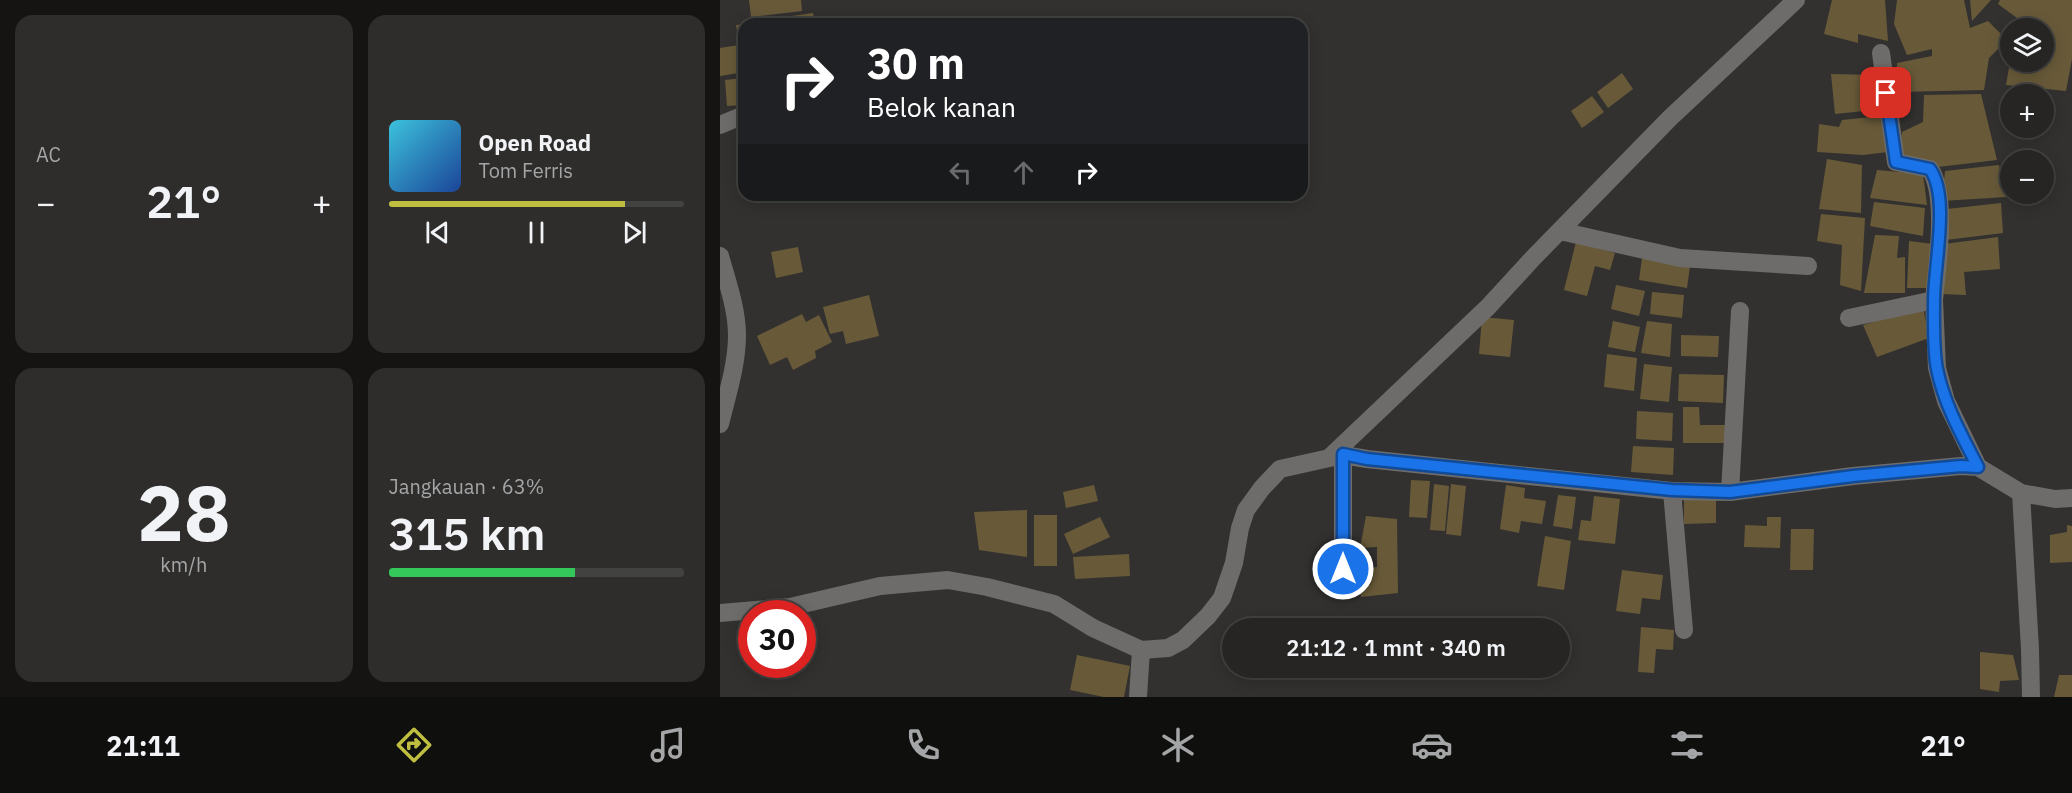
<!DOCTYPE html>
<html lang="id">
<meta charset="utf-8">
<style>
body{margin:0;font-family:"IBM Plex Sans",sans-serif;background:#2e2d2b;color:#f1f3f6;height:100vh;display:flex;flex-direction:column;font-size:22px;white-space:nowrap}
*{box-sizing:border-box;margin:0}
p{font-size:20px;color:#a4a5a6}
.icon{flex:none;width:33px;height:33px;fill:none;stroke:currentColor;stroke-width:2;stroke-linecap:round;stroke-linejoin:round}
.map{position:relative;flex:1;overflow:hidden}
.details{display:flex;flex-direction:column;gap:15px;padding:15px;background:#151413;width:720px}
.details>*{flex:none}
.banner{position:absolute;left:18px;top:18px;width:570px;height:183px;border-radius:18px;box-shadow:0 3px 15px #0003,0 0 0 2px #424241;background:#202124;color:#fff;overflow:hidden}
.tools{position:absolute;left:1280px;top:18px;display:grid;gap:12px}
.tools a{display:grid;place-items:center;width:54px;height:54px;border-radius:50%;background:#262523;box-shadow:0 3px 15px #0003,0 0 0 2px #424241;font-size:30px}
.speed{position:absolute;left:18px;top:600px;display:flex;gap:12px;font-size:30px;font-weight:700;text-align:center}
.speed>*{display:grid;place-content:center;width:78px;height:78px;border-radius:50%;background:#262523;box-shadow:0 3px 15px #0003,0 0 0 2px #424241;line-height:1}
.speed .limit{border:9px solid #d22;background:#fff;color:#111}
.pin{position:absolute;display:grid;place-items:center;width:51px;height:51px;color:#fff;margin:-26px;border-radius:12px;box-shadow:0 3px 9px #0006}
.me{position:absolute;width:66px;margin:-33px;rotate:0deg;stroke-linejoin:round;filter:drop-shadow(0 0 4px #0008)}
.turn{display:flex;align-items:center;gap:21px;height:126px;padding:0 30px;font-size:27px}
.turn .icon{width:78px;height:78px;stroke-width:2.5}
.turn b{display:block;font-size:42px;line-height:51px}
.lanes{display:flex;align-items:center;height:57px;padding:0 30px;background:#0003;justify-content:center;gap:30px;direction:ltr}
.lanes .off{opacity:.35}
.big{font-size:45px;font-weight:600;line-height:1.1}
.details .widget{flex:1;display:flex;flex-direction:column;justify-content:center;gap:9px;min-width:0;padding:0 21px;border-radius:18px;background:#2e2d2b}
.details .dial{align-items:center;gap:0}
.dial b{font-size:78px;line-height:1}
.song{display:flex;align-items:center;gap:18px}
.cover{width:72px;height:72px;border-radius:9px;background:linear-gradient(135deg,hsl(190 70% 55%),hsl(220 70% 35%))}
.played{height:6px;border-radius:3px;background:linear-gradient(90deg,#bfbe41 80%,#424241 80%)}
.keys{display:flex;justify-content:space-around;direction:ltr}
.heat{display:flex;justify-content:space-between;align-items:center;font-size:33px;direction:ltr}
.charge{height:9px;border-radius:4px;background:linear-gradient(90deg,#34c759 63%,#424241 0)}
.details .tiles{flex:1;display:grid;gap:15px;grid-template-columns:repeat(2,1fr)}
.trip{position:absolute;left:502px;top:618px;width:348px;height:60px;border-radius:30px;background:#262523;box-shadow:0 3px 15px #0003,0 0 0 2px #424241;font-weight:600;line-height:60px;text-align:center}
.menu{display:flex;height:96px;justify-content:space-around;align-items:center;background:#0f0f0e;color:#a4a5a6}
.menu .icon{width:42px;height:42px}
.menu .current{color:#bfbe41}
.menu b{font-size:27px;color:#f1f3f6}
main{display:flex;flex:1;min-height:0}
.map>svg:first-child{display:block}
</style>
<main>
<section class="details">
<div class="tiles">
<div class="widget"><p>AC</p>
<div class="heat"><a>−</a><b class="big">21°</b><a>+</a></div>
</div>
<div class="widget">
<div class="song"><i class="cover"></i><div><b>Open Road</b><p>Tom Ferris</p></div></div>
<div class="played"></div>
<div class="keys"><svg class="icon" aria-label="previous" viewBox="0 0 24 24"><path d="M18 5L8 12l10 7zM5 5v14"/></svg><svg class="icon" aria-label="pause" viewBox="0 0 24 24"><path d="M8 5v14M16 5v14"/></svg><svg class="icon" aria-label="next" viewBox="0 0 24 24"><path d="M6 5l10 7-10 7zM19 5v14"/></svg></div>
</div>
<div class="widget dial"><b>28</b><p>km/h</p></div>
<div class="widget"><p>Jangkauan · 63%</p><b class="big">315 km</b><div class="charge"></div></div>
</div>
</section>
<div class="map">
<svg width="1352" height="697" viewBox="0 0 1352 697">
<rect width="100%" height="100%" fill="#32312f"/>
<!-- building -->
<path fill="#685a39" d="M29,0H81L82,11L31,17Z
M1112,0H1165L1168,41L1138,34V43L1104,34Z
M1177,0H1244L1250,28L1268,21L1287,40L1269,58L1264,90L1178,92L1177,63L1212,56V49L1187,55L1174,24Z
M1250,0H1271L1252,21Z
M1280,0H1352V59L1346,91L1286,85L1290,62H1323V28H1298L1301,21L1278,4Z
M93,13L95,24H51V19Z
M24,24V72L0,76V48L19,45L16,25Z
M902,73L913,89L888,108L877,92Z
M1111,74L1156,75L1163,109L1115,114Z
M24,78V105L7,106L5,80Z
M1261,94L1277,160L1218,167L1179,159L1182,132L1203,122L1204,95Z
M872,96L884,112L862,128L851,111Z
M1161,116L1168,152L1143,155L1097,152L1099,124L1119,127L1122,120Z
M1107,159L1142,165L1141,213L1099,209Z
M1290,164V194H1323L1324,198L1289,196L1283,165Z
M1279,165L1286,197L1222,201L1225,171Z
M1157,170L1203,174L1207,205L1150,198Z
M1154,202L1205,208L1203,236L1150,226Z
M1281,203L1283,233L1226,240L1227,209Z
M1101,214L1145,218L1141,291L1120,285L1122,245L1097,241Z
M1155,235L1179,236L1177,258L1185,257V293H1144Z
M1278,237L1280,269L1244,272L1246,295L1219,294L1224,244Z
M1189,241L1213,244L1210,288H1187Z
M856,242L895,253L890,270L875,266L867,296L844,290Z
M78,247L83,272L56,278L51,252Z
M922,258L970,266L967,288L919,280Z
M896,285L925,291L919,316L891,309Z
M932,292L964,295L962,318L930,314Z
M149,295L159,336L126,344L123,331L110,334L103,307Z
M1203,307L1209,338L1157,357L1143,325Z
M82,314L86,322L99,315L112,342L95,351L96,358L73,370L67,357L50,365L37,336Z
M762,317L794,320L790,357L759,354Z
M893,321L920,327L915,352L888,347Z
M927,321L952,324L950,357L921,353Z
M961,335L999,336L998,357L961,356Z
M887,354L917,358L914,391L884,387Z
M924,364L952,367L949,402L920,399Z
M959,374L1004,375L1003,403L958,401Z
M963,407H979L980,425H1005V443H963Z
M917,411L953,413L952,441L916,439Z
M913,446L954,448L953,475L911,472Z
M691,480L710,481L707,518L689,517Z
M714,484L729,486L725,531L710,530Z
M731,484L746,486L741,536L726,534Z
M374,485L378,501L346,508L343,492Z
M786,485L805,488L804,498L826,501L822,524L801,521L799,533L780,529Z
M838,495L856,497L852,529L833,526Z
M874,496L900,499L895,544L858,540L861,520L871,521Z
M964,500H996V523L964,524Z
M307,510V557L259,550L254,512Z
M314,515H337V566H314Z
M646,516L677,519L678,593L641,597L637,570L657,567V547L640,548Z
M380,517L390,537L353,554L344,534Z
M1047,517H1061L1060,548L1024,547L1025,525L1047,526Z
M1347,525L1352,526V562L1330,563V535L1347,532Z
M1071,529H1094L1093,570H1070Z
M825,536L851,541L844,590L817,586Z
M409,554L410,576L355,579L353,557Z
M902,570L943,575L940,600L922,598L920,614L896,611Z
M921,627L954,630L953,650L936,649L934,673L918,672Z
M1260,652L1293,655L1299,680L1280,681L1279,692L1260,689Z
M357,655L410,666L404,697H384L350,690Z
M1339,675H1352V697H1334Z"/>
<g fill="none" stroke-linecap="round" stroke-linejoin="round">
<!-- minor -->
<path stroke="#6e6c6a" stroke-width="18" d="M1161,53L1176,162L1210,169C1228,196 1217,267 1214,300
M0,125L24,115
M840,231L960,258L1088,266
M0,256C7,281 17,309 17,335C17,365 7,395 0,424
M1129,318L1214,300L1217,368L1226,401L1258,467
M623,455V569
M609,458L768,307L814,257L950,118L1076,0
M952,491L964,630
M1010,492L1020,311
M1301,493L1310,649L1311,697
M0,613L70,607L160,586L228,580L267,587L334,604L373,628L421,650L448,648L463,640L488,616L502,598L514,563L520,528L526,510L542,488L560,469L623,455L647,459L952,491L1010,492L1133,476L1241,466L1258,467L1301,493L1335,499L1352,498
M418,697L421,650"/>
</g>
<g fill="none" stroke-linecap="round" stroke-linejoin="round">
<!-- route casing -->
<g stroke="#114b97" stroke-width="15">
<path id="route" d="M623,569V454L647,459L952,490L1010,492L1133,476L1241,466L1258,467C1242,436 1224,404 1217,369C1213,349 1214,321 1214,300C1214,266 1230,197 1210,169L1176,162L1166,93"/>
</g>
<!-- route -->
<use href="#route" stroke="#1a73e8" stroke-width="10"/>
</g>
</svg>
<div class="tools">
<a><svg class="icon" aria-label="layers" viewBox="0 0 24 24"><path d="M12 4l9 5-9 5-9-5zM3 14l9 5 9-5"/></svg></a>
<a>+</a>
<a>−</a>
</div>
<div class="speed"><div class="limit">30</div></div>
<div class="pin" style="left:1166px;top:93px;background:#d93025"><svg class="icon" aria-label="arrive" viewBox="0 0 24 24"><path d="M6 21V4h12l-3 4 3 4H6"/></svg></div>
<svg class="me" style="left:623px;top:569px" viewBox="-20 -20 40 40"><circle r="17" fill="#1a73e8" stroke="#fff" stroke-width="3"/><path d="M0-11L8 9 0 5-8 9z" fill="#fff"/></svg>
<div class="trip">21:12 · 1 mnt · 340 m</div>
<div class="banner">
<div class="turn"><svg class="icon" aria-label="right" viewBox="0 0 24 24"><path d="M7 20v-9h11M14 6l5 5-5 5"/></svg><div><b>30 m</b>Belok kanan</div></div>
<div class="lanes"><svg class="icon off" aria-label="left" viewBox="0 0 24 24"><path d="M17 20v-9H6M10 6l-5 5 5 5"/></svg><svg class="icon off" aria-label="ahead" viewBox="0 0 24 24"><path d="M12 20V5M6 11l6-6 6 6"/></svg><svg class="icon" aria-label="right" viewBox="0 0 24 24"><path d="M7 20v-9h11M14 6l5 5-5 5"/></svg></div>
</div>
</div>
</main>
<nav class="menu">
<b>21:11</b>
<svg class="icon current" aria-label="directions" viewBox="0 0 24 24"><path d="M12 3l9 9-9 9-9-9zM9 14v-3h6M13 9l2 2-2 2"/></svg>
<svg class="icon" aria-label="music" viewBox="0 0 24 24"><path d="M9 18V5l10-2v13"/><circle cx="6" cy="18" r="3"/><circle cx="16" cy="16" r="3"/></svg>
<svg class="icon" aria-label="phone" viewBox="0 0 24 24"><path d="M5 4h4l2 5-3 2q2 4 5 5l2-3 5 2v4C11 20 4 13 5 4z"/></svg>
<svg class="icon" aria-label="climate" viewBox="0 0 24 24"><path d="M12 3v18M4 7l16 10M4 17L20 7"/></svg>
<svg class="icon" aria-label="car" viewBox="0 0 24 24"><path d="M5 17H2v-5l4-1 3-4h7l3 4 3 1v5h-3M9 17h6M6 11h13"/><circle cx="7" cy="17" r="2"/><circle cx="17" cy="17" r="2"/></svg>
<svg class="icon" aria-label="filters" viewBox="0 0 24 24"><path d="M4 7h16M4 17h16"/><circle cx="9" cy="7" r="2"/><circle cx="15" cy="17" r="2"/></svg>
<b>21°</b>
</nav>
